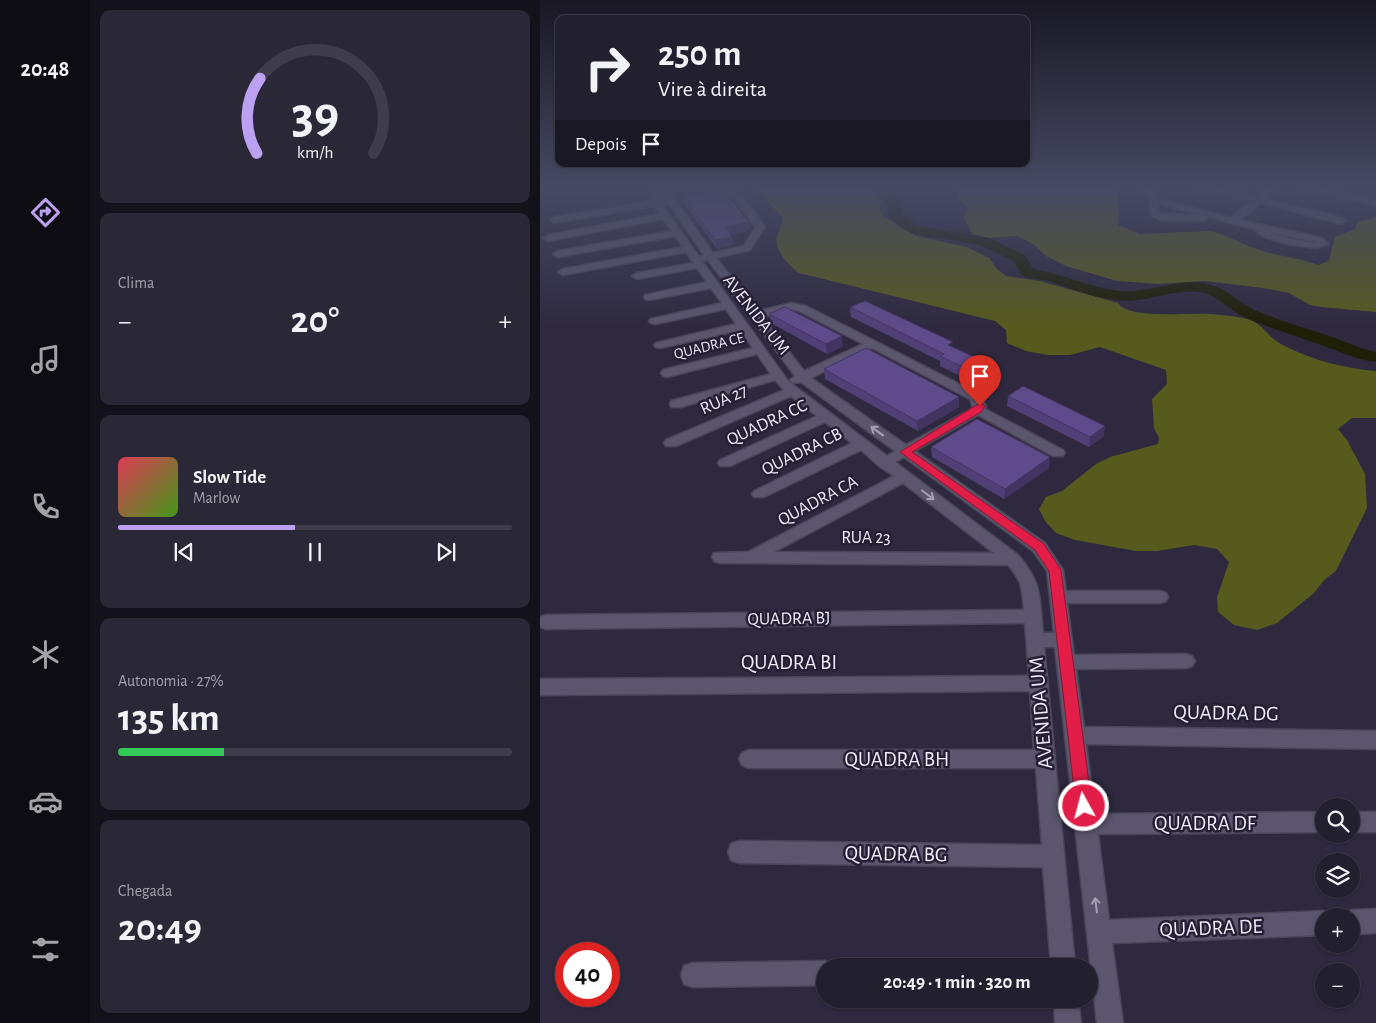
<!DOCTYPE html>
<html lang="pt">
<meta charset="utf-8">
<style>
body{margin:0;font-family:"Alegreya Sans",sans-serif;background:#2a2737;color:#f1f3f6;height:100vh;display:flex;flex-direction:column;font-size:19px;white-space:nowrap}
*{box-sizing:border-box;margin:0}
p{font-size:16px;color:#a2a2aa}
.icon{flex:none;width:28px;height:28px;fill:none;stroke:currentColor;stroke-width:2;stroke-linecap:round;stroke-linejoin:round}
.map{position:relative;flex:1;overflow:hidden}
.sheet{display:flex;flex-direction:column;gap:10px;padding:10px;background:#13111a;width:450px}
.sheet>*{flex:none}
.hud{position:absolute;left:15px;top:15px;width:475px;height:152px;border-radius:10px;box-shadow:0 1px 4px #0004,0 0 0 1px #3f3d4b;background:#221f2f;color:#f1f3f6;overflow:hidden}
.fabs{position:absolute;left:775px;top:798px;display:grid;gap:10px}
.fabs a{display:grid;place-items:center;width:45px;height:45px;border-radius:50%;background:#221f2f;box-shadow:0 1px 4px #0004,0 0 0 1px #3f3d4b;font-size:25px}
.speed{position:absolute;left:15px;top:942px;display:flex;gap:10px;font-size:25px;font-weight:700;text-align:center}
.speed>*{display:grid;place-content:center;width:65px;height:65px;border-radius:50%;background:#221f2f;box-shadow:0 1px 4px #0004,0 0 0 1px #3f3d4b;line-height:1}
.speed .limit{border:8px solid #d22;background:#fff;color:#111}
.pin{position:absolute;display:grid;place-items:center;width:42px;height:42px;color:#fff;margin:-51px -21px;border-radius:50% 50% 50% 0;rotate:-45deg;box-shadow:0 0 5px #0007}
.pin .icon{rotate:45deg}
.me{position:absolute;width:55px;margin:-28px;rotate:353deg;stroke-linejoin:round;filter:drop-shadow(0 0 4px #0008)}
.turn{display:flex;align-items:center;gap:18px;height:105px;padding:0 20px;font-size:22px}
.turn .icon{width:65px;height:65px;stroke-width:2.5}
.turn b{display:block;font-size:35px;line-height:42px}
.then{display:flex;align-items:center;height:48px;padding:0 20px;background:#0003;gap:10px;font-size:19px}
.big{font-size:38px;font-weight:600;line-height:1.1}
.sheet .card{flex:1;display:flex;flex-direction:column;justify-content:center;gap:8px;min-width:0;padding:0 18px;border-radius:10px;background:#2a2737}
.sheet .dial{align-items:center;gap:0}
.dial svg{height:130px;overflow:visible;fill:none;stroke:#3f3d4b;stroke-width:7;stroke-linecap:round;text-anchor:middle}
.dial text{fill:#f1f3f6;stroke:none}
.song{display:flex;align-items:center;gap:15px}
.cover{width:60px;height:60px;border-radius:8px;background:linear-gradient(135deg,hsl(350 70% 55%),hsl(100 70% 35%))}
.played{height:5px;border-radius:2px;background:linear-gradient(90deg,#bca0f2 45%,#3f3d4b 45%)}
.keys{display:flex;justify-content:space-around;direction:ltr}
.heat{display:flex;justify-content:space-between;align-items:center;font-size:28px;direction:ltr}
.charge{height:8px;border-radius:4px;background:linear-gradient(90deg,#34c759 27%,#3f3d4b 0)}
.trip{position:absolute;left:276px;top:958px;width:282px;height:50px;border-radius:25px;background:#221f2f;box-shadow:0 1px 4px #0004,0 0 0 1px #3f3d4b;font-weight:600;line-height:50px;text-align:center}
main{display:flex;flex:1;min-height:0}
.tabs{display:flex;flex-direction:column;width:90px;justify-content:space-around;align-items:center;background:#0e0c13;color:#a2a2aa}
.tabs .icon{width:35px;height:35px}
.tabs .current{color:#bca0f2}
.tabs b{font-size:22px;color:#f1f3f6}
.map>svg:first-child{display:block}
</style>
<main>
<nav class="tabs">
<b>20:48</b>
<svg class="icon current" aria-label="directions" viewBox="0 0 24 24"><path d="M12 3l9 9-9 9-9-9zM9 14v-3h6M13 9l2 2-2 2"/></svg>
<svg class="icon" aria-label="music" viewBox="0 0 24 24"><path d="M9 18V5l10-2v13"/><circle cx="6" cy="18" r="3"/><circle cx="16" cy="16" r="3"/></svg>
<svg class="icon" aria-label="phone" viewBox="0 0 24 24"><path d="M5 4h4l2 5-3 2q2 4 5 5l2-3 5 2v4C11 20 4 13 5 4z"/></svg>
<svg class="icon" aria-label="climate" viewBox="0 0 24 24"><path d="M12 3v18M4 7l16 10M4 17L20 7"/></svg>
<svg class="icon" aria-label="car" viewBox="0 0 24 24"><path d="M5 17H2v-5l4-1 3-4h7l3 4 3 1v5h-3M9 17h6M6 11h13"/><circle cx="7" cy="17" r="2"/><circle cx="17" cy="17" r="2"/></svg>
<svg class="icon" aria-label="filters" viewBox="0 0 24 24"><path d="M4 7h16M4 17h16"/><circle cx="9" cy="7" r="2"/><circle cx="15" cy="17" r="2"/></svg>
</nav>
<section class="sheet">
<div class="card dial"><svg viewBox="0 0 100 80">
<path d="M14 69A42 42 0 1 1 86 69"/>
<path d="M14 69A42 42 0 0 1 16 23" stroke="#bca0f2"/>
<text x="50" y="56" font-size="32" font-weight="700">39</text>
<text x="50" y="72" font-size="11">km/h</text>
</svg></div>
<div class="card"><p>Clima</p>
<div class="heat"><a>−</a><b class="big">20°</b><a>+</a></div>
</div>
<div class="card">
<div class="song"><i class="cover"></i><div><b>Slow Tide</b><p>Marlow</p></div></div>
<div class="played"></div>
<div class="keys"><svg class="icon" aria-label="previous" viewBox="0 0 24 24"><path d="M18 5L8 12l10 7zM5 5v14"/></svg><svg class="icon" aria-label="pause" viewBox="0 0 24 24"><path d="M8 5v14M16 5v14"/></svg><svg class="icon" aria-label="next" viewBox="0 0 24 24"><path d="M6 5l10 7-10 7zM19 5v14"/></svg></div>
</div>
<div class="card"><p>Autonomia · 27%</p><b class="big">135 km</b><div class="charge"></div></div>
<div class="card"><p>Chegada</p><b class="big">20:49</b></div>
</section>
<div class="map">
<svg width="836" height="1023" viewBox="0 0 836 1023">
<rect width="100%" height="100%" fill="#2e293f"/>
<!-- forest -->
<path fill="#575a1d" d="M213,186H327L342,201L339,207L343,216L376,236L427,247L449,258L457,269L466,276L500,281L578,303C589,320 651,312 670,314C679,315 688,315 697,317C724,320 723,334 741,344C771,360 802,368 836,371V418H812L798,429L807,440L825,474L827,508L796,571L784,580L774,593L737,623L717,630L694,625L678,612L677,597L689,562L677,549L654,545L617,551H596L535,540L516,533L505,521L499,509L506,497L522,491L556,464L570,457L618,444L619,438L614,428L612,399L627,384L626,370L560,347L530,355H508L486,351L467,343L466,330L455,321L259,273C250,267 233,249 237,236C240,229 243,225 242,217Z
M414,186H573C580,196 578,213 578,225L600,234L670,231C686,234 699,243 714,248C734,256 758,257 778,265L789,261L795,237L815,229L817,222L836,217V312L781,307L770,305L749,293L723,288L665,281L617,284L577,281L526,266L506,256L493,244L477,236L449,238L432,234L424,217L428,208L418,198Z"/>
<g fill="none" stroke-linecap="round" stroke-linejoin="round">
<!-- river -->
<path fill="#1e1f07" fill-rule="evenodd" d="M328,186C347,186 362,192 362,213L379,226L449,238L485,255L493,269C523,274 550,288 581,291C611,294 642,275 672,285C689,290 700,304 717,311C740,321 766,328 789,336C805,341 820,349 836,352V362C814,359 799,351 778,344C754,335 730,328 706,318C691,312 679,296 664,293C639,287 611,301 585,301C559,300 535,290 512,282C502,279 491,279 482,276L474,261L440,245L375,234L361,228L348,214V200L334,193Z"/>
<!-- minor casing -->
<g stroke="#4a4558" stroke-width="3">
<path id="minor" d="M603,186H611L617,198L691,218L712,201L655,186H670L717,197L731,186H740L725,199L801,217L806,221L802,224L720,203L700,220L782,238L788,244L777,248L747,244L724,237L713,229L669,217L665,221L620,220L610,214V200ZM618,204L661,215L622,214L618,213ZM726,231L776,242V243L749,239Z
M755,186H771L836,200V206Z
M188,189L199,192L225,227L210,250L176,258L218,311L251,303L266,306L439,394L446,406L445,409L523,450L525,453L523,456H513L438,415L375,451L505,543L523,570L526,591H620L626,593L628,597L626,601L620,603H527L534,655L646,654L652,656L655,661L652,666L646,668L536,669L544,727L836,731V749L546,744L555,814L784,812V832L558,834L569,920L784,911L793,916H784V935L572,943L583,1023H557L515,647H504L535,966H511L503,867L199,863L191,860L188,852L191,844L199,841L502,845L496,768H209L202,765L199,759L202,753L209,750H494L490,691L0,695V679L489,676L485,623L6,629L0,627V617L6,615L484,610C482,588 482,581 468,565L180,563L174,561L172,557L174,553L208,552L354,476L339,466L321,450L224,497H214L212,494L214,491L312,443L285,422L190,466H180L178,463L180,460L277,416L251,396L136,446H126L124,443L126,440L244,390L235,380L141,407H131L130,404L131,401L231,374L217,354L127,377L123,376L121,373L123,370L213,348L200,330L120,348L116,347L114,345L116,343L196,324L186,309L115,324L111,323L109,321L111,319L182,303L171,288L109,300L105,299L104,297L105,295L167,282L157,268L97,279L92,276L97,273L154,263L146,252L23,275L18,272L23,269L143,247L135,236L18,257L13,254L18,251L132,231L123,219L8,241L3,238L8,235L120,214L114,206L14,223L10,220L14,217L111,201L109,198L112,193L127,192L134,198L173,253L204,246L215,227L193,196C183,193 170,200 162,195L166,192ZM118,198H125L164,255L159,257L122,205L126,204V200H119ZM168,260L255,376L250,380L252,383L261,382L355,451L347,456L248,381L162,261ZM251,309L259,311L323,344L264,371L222,317ZM332,348L430,399L433,408L366,445L271,378ZM364,457L493,551L507,571L514,633H503C499,597 503,584 478,555L355,462ZM363,483L454,553L234,552Z
M811,812H836V832H811Z
M836,909V933L811,934V916H802L803,914L811,910Z
M285,961L294,966H285V985L153,987L144,984L141,975L144,966L153,963Z
M514,999H538L541,1023H515Z"/>
</g>
<!-- minor -->
<use href="#minor" fill="#5b566e" fill-rule="evenodd"/>
</g>
<!-- wall -->
<path fill="#514078" d="M134,186H176V188L138,195L134,190Z
M142,195L211,230L191,235L192,237L194,245L177,249L144,203Z
M310,307L413,347L460,369V379L445,388L400,366V361L311,317Z
M229,314L303,346L287,354L231,323Z
M284,369L419,397V407L378,431L285,379Z
M468,396L564,436L549,447L467,406Z
M391,447L509,468L464,499L392,457Z"/>
<!-- shaded-wall -->
<path fill="#423461" d="M144,186H176V188L138,195L136,187Z
M209,222L211,230L186,236L185,227Z
M192,237L194,245L177,249L175,240Z
M302,336L303,346L287,354L286,344Z
M460,369V379L445,388V378Z
M419,397V407L378,431L377,421Z
M565,426L564,436L549,447L550,437Z
M510,457L509,468L464,499L465,489Z"/>
<!-- building -->
<path fill="#5e4b8b" stroke="#423461" d="M182,189L209,222L185,227L192,237L175,240L142,195Z
M325,301L413,342L408,345L460,369L445,378L400,356L404,354L310,307Z
M245,307L302,336L286,344L229,314Z
M326,348L419,397L377,421L284,369Z
M483,386L565,426L550,437L468,396Z
M437,419L510,457L465,489L391,447Z"/>
<!-- one-way arrows -->
<defs><path id="oneway-shaft" d="M-6 0H5M1.5-3L5.5 0L1.5 3" fill="none" stroke-width="1.6" stroke-linecap="round" stroke-linejoin="round" transform="scale(1.25)"/></defs>
<g stroke="#a4a0b4">
<use href="#oneway-shaft" transform="translate(337 431) rotate(-144)"/>
<use href="#oneway-shaft" transform="translate(388 495) rotate(37)"/>
<use href="#oneway-shaft" transform="translate(556 905) rotate(-97)"/>
</g>
<!-- sky -->
<linearGradient id="sky" x2="0" y2="1"><stop stop-color="#191723"/><stop offset="0.57" stop-color="#464963"/><stop offset="1" stop-color="#464963" stop-opacity="0"/></linearGradient>
<rect width="836" height="329" fill="url(#sky)"/>
<!-- route -->
<path fill="#e11d48" stroke="#92132f" d="M440,403L445,406L441,412L372,452L504,544L521,570L552,806L549,811L544,813L538,811L536,806L509,571L495,550L360,452Z"/>
<g text-anchor="middle" dominant-baseline="central" stroke-width="5" stroke-linejoin="round" paint-order="stroke">
<!-- far-street labels -->
<g font-size="15" fill="#edeaf9" stroke="#241f34">
<text transform="translate(169 346) rotate(-14)">QUADRA CE</text>
</g>
<!-- street labels -->
<g font-size="18" fill="#edeaf9" stroke="#241f34">
<text transform="translate(216 315) rotate(52)">AVENIDA UM</text>
<text transform="translate(184 400) rotate(-24)">RUA 27</text>
<text transform="translate(227 423) rotate(-25)">QUADRA CC</text>
<text transform="translate(262 452) rotate(-26)">QUADRA CB</text>
<text transform="translate(278 501) rotate(-28)">QUADRA CA</text>
<text x="326" y="538">RUA 23</text>
<text transform="translate(249 619) rotate(-1)">QUADRA BJ</text>
</g>
<!-- near-street labels -->
<g font-size="21" fill="#edeaf9" stroke="#241f34">
<text x="249" y="662">QUADRA BI</text>
<text transform="translate(501 713) rotate(-95)">AVENIDA UM</text>
<text transform="translate(686 713) rotate(1)">QUADRA DG</text>
<text x="357" y="759">QUADRA BH</text>
<text x="665" y="823">QUADRA DF</text>
<text transform="translate(356 854) rotate(1)">QUADRA BG</text>
<text transform="translate(671 928) rotate(-2)">QUADRA DE</text>
</g>
</g>
</svg>
<div class="fabs">
<a><svg class="icon" aria-label="search" viewBox="0 0 24 24"><circle cx="10" cy="10" r="6"/><path d="M15 15l6 6"/></svg></a>
<a><svg class="icon" aria-label="layers" viewBox="0 0 24 24"><path d="M12 4l9 5-9 5-9-5zM3 14l9 5 9-5"/></svg></a>
<a>+</a>
<a>−</a>
</div>
<div class="speed"><div class="limit">40</div></div>
<div class="pin" style="left:440px;top:406px;background:#d93025"><svg class="icon" aria-label="arrive" viewBox="0 0 24 24"><path d="M6 21V4h12l-3 4 3 4H6"/></svg></div>
<svg class="me" style="left:544px;top:806px" viewBox="-20 -20 40 40"><circle r="17" fill="#e11d48" stroke="#fff" stroke-width="3"/><path d="M0-11L8 9 0 5-8 9z" fill="#fff"/></svg>
<div class="trip">20:49 · 1 min · 320 m</div>
<div class="hud">
<div class="turn"><svg class="icon" aria-label="right" viewBox="0 0 24 24"><path d="M7 20v-9h11M14 6l5 5-5 5"/></svg><div><b>250 m</b>Vire à direita</div></div>
<div class="then">Depois<svg class="icon" aria-label="arrive" viewBox="0 0 24 24"><path d="M6 21V4h12l-3 4 3 4H6"/></svg></div>
</div>
</div>
</main>
